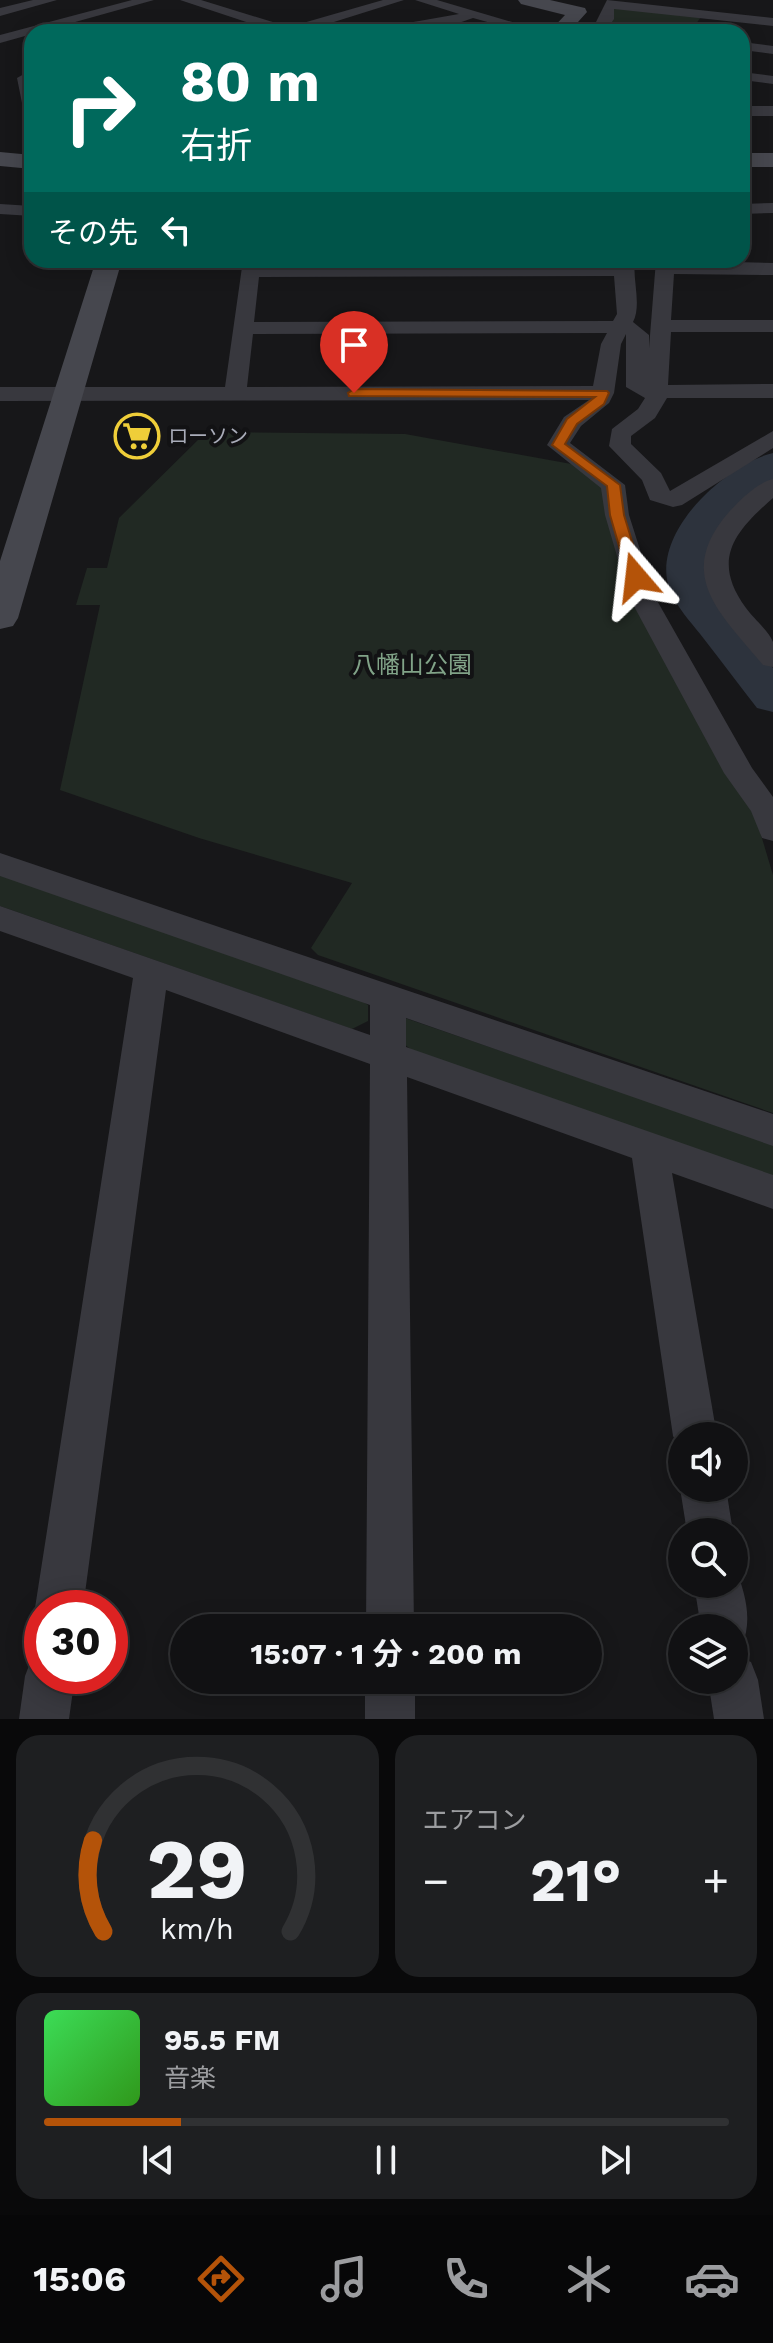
<!DOCTYPE html>
<html lang="ja">
<meta charset="utf-8">
<style>
body{margin:0;font-family:"Work Sans","Noto Sans JP",sans-serif;background:#1e1f21;color:#f1f3f6;height:100vh;display:flex;flex-direction:column;font-size:30px;white-space:nowrap}
*{box-sizing:border-box;margin:0}
p{font-size:26px;color:#9c9da0}
.icon{flex:none;width:44px;height:44px;fill:none;stroke:currentColor;stroke-width:2;stroke-linecap:round;stroke-linejoin:round}
.map{position:relative;height:1719px;overflow:hidden}
.side{display:flex;flex-direction:column;gap:16px;padding:16px;background:#09090a;flex:1}
.side>*{flex:none}
.guide{position:absolute;left:24px;top:24px;width:726px;height:244px;border-radius:24px;box-shadow:0 4px 20px #0003,0 0 0 2px #303133;background:#00695c;color:#fff;overflow:hidden}
.controls{position:absolute;left:668px;top:1422px;display:grid;gap:16px}
.controls a{display:grid;place-items:center;width:80px;height:80px;border-radius:50%;background:#111113;box-shadow:0 4px 20px #0003,0 0 0 2px #303133;font-size:40px}
.speed{position:absolute;left:24px;top:1590px;display:flex;gap:16px;font-size:40px;font-weight:700;text-align:center}
.speed>*{display:grid;place-content:center;width:104px;height:104px;border-radius:50%;background:#111113;box-shadow:0 4px 20px #0003,0 0 0 2px #303133;line-height:1}
.speed .limit{border:12px solid #d22;background:#fff;color:#111}
.pin{position:absolute;display:grid;place-items:center;width:68px;height:68px;color:#fff;margin:-82px -34px;border-radius:50% 50% 50% 0;rotate:-45deg;box-shadow:0 0 8px #0007}
.pin .icon{rotate:45deg}
.me{position:absolute;width:88px;margin:-44px;rotate:343deg;stroke-linejoin:round;filter:drop-shadow(0 0 6px #0008)}
.turn{display:flex;align-items:center;gap:28px;height:168px;padding:0 24px;font-size:36px}
.turn .icon{width:104px;height:104px;stroke-width:2.5}
.turn b{display:block;font-size:56px;line-height:68px}
.then{display:flex;align-items:center;height:76px;padding:0 24px;background:#0003;gap:16px;font-size:30px}
.big{font-size:60px;font-weight:700;line-height:1.1}
.side .card{flex:1;display:flex;flex-direction:column;justify-content:center;gap:12px;min-width:0;padding:0 28px;border-radius:24px;background:#1e1f21}
.side .dial{align-items:center;gap:0}
.dial svg{height:208px;overflow:visible;fill:none;stroke:#303133;stroke-width:7;stroke-linecap:round;text-anchor:middle}
.dial text{fill:#f1f3f6;stroke:none}
.song{display:flex;align-items:center;gap:24px}
.cover{width:96px;height:96px;border-radius:12px;background:linear-gradient(135deg,hsl(130 70% 55%),hsl(110 70% 35%))}
.played{height:8px;border-radius:4px;background:linear-gradient(90deg,#b45309 20%,#303133 20%)}
.keys{display:flex;justify-content:space-around;direction:ltr}
.heat{display:flex;justify-content:space-between;align-items:center;font-size:44px;direction:ltr}
.side .tiles{flex:1;display:grid;gap:16px;grid-template-columns:1fr 1fr}
.card:last-child{grid-column:span 2}
.trip{position:absolute;left:170px;top:1614px;width:432px;height:80px;border-radius:40px;background:#111113;box-shadow:0 4px 20px #0003,0 0 0 2px #303133;font-weight:700;line-height:80px;text-align:center}
.dock{display:flex;height:128px;justify-content:space-around;align-items:center;background:#070708;color:#9c9da0}
.dock .icon{width:56px;height:56px}
.dock .active{color:#b45309}
.dock b{font-size:36px;color:#f1f3f6}
.map>svg:first-child{display:block}
</style>
<div class="map">
<svg width="773" height="1719" viewBox="0 0 773 1719">
<rect width="100%" height="100%" fill="#171719"/>
<!-- green -->
<path fill="#212923" d="M616,8L701,17L690,32L606,31L602,29L611,9Z
M211,432L405,434L577,465L606,485L631,587L752,805L773,875V1113L318,955L311,948L352,883L199,838L60,790L100,605H76L87,568H107L119,518L204,434Z
M0,874L357,998L368,1005V1021L352,1029L0,906Z
M405,1018L773,1144V1178L421,1057L400,1041Z"/>
<g fill="none" stroke-linecap="round" stroke-linejoin="round">
<!-- river -->
<path fill="#2d333d" fill-rule="evenodd" d="M773,453V481L721,524L709,553V574L715,595L773,668V712L757,708C739,685 722,662 704,639C694,626 682,613 674,599C654,564 676,525 701,499C719,480 747,459 773,453Z"/>
<!-- street -->
<path fill="#38383e" fill-rule="evenodd" d="M33,0H57L0,16V8Z
M132,0H154L0,43V35Z
M180,0H201L289,27L383,0H404L302,32H276Z
M415,0H437L546,32H523L473,18L450,26L408,32H372L379,28L459,14Z
M607,0L773,18V26L614,9V19L605,32H591Z
M742,42L773,46V54L742,50Z
M742,72L773,76V84L742,80Z
M24,74L29,75L32,80V118L24,113L17,78Z
M742,106H773V116H742Z
M773,203V213L742,214V204Z
M0,204L32,206V216L0,214Z
M243,260H261V265L616,264L617,260H635C632,279 642,305 633,322L649,335V348L656,260L773,263V275L674,274L671,320H773V332H671L668,385L773,384V398H667L655,418L631,436V444L661,473L670,491L773,431V448L682,505L673,507L650,500L642,480L609,446L612,429L638,409L645,398L626,387V334L621,344L614,393L609,403L581,426L570,443L625,485L629,515L655,597L752,768L773,797V841L762,838L751,811L724,773L629,597L605,515L601,488L547,445L564,417L589,400L0,401V387H225ZM614,276L617,314L613,321L254,322L259,277ZM607,333L601,344L593,386L247,387L253,334Z
M773,479V498C734,532 711,560 746,608C753,618 769,631 773,642C773,649 773,660 773,667L763,665C720,613 674,575 729,512C740,500 757,483 773,479Z
M0,853L773,1114V1146L406,1018V1047L773,1175V1209L672,1173L717,1436H682V1452L673,1436L632,1158L407,1077L414,1628H366L370,1064L166,990L83,1608H42V1625L35,1608L133,978L0,931V906L370,1035V1005L0,876Z
M682,1483V1488H726L733,1532H687L680,1488Z
M735,1567C745,1592 753,1620 742,1645L734,1649V1628H701L694,1584H734Z
M42,1654V1676H75L69,1719H19L25,1676L32,1658Z
M734,1655L751,1662L758,1680L764,1719H714L708,1680H734Z
M365,1680H415V1719H365Z"/>
<!-- secondary -->
<path fill="#46474e" fill-rule="evenodd" d="M518,0H550L585,8L587,12L569,32H549L565,15L521,4Z
M0,152L32,155V169L0,166Z
M742,153H773V167H742Z
M96,260H122L18,618L13,626L0,629V561Z"/>
</g>
<!-- route -->
<path fill="#b45309" stroke="#753606" stroke-width="2" d="M354,389L607,391L609,393L604,404L577,424L565,444L620,485L624,515L643,577L636,582L628,577L610,515L607,486L552,445L567,419L595,397L349,396L348,393Z"/>
<!-- icons -->
<defs>
<g id="supermarket-ring" transform="scale(2.3)"><circle r="9.5" fill="#121214" stroke="#efce39" stroke-width="1.5"/><path d="M-6-5.5h2.5l.6 2H6L4.5 2H-2.5L-4.4-4H-6ZM-1.5 3.2a1.3 1.3 0 1 0 .1 0ZM3 3.2a1.3 1.3 0 1 0 .1 0Z" fill="#efce39"/></g>
</defs>
<g fill-rule="evenodd">
<use href="#supermarket-ring" x="137" y="436"/>
</g>
<g text-anchor="middle" dominant-baseline="central" stroke-width="8" stroke-linejoin="round" paint-order="stroke">
<!-- far-poi labels -->
<g font-size="20" fill="#a9acb9" stroke="#121214" text-anchor="start">
<text x="168" y="436">ローソン</text>
</g>
<!-- park labels -->
<g font-size="24" fill="#81a388" stroke="#121214">
<text x="412" y="665">八幡山公園</text>
</g>
</g>
</svg>
<div class="controls">
<a><svg class="icon" aria-label="sound" viewBox="0 0 24 24"><path d="M4 9h4l5-4v14l-5-4H4zM17 9q2 3 0 6"/></svg></a>
<a><svg class="icon" aria-label="search" viewBox="0 0 24 24"><circle cx="10" cy="10" r="6"/><path d="M15 15l6 6"/></svg></a>
<a><svg class="icon" aria-label="layers" viewBox="0 0 24 24"><path d="M12 4l9 5-9 5-9-5zM3 14l9 5 9-5"/></svg></a>
</div>
<div class="speed"><div class="limit">30</div></div>
<div class="pin" style="left:354px;top:393px;background:#d93025"><svg class="icon" aria-label="arrive" viewBox="0 0 24 24"><path d="M6 21V4h12l-3 4 3 4H6"/></svg></div>
<svg class="me" style="left:636px;top:577px" viewBox="-20 -20 40 40"><path d="M0-17L14 15 0 8-14 15z" fill="#b45309" stroke="#fff" stroke-width="4"/></svg>
<div class="trip">15:07 · 1 分 · 200 m</div>
<div class="guide">
<div class="turn"><svg class="icon" aria-label="right" viewBox="0 0 24 24"><path d="M7 20v-9h11M14 6l5 5-5 5"/></svg><div><b>80 m</b>右折</div></div>
<div class="then">その先<svg class="icon" aria-label="left" viewBox="0 0 24 24"><path d="M17 20v-9H6M10 6l-5 5 5 5"/></svg></div>
</div>
</div>
<section class="side">
<div class="tiles">
<div class="card dial"><svg viewBox="0 0 100 80">
<path d="M14 69A42 42 0 1 1 86 69"/>
<path d="M14 69A42 42 0 0 1 10 34" stroke="#b45309"/>
<text x="50" y="56" font-size="32" font-weight="700">29</text>
<text x="50" y="72" font-size="11">km/h</text>
</svg></div>
<div class="card"><p>エアコン</p>
<div class="heat"><a>−</a><b class="big">21°</b><a>+</a></div>
</div>
<div class="card">
<div class="song"><i class="cover"></i><div><b>95.5 FM</b><p>音楽</p></div></div>
<div class="played"></div>
<div class="keys"><svg class="icon" aria-label="previous" viewBox="0 0 24 24"><path d="M18 5L8 12l10 7zM5 5v14"/></svg><svg class="icon" aria-label="pause" viewBox="0 0 24 24"><path d="M8 5v14M16 5v14"/></svg><svg class="icon" aria-label="next" viewBox="0 0 24 24"><path d="M6 5l10 7-10 7zM19 5v14"/></svg></div>
</div>
</div>
</section>
<nav class="dock">
<b>15:06</b>
<svg class="icon active" aria-label="directions" viewBox="0 0 24 24"><path d="M12 3l9 9-9 9-9-9zM9 14v-3h6M13 9l2 2-2 2"/></svg>
<svg class="icon" aria-label="music" viewBox="0 0 24 24"><path d="M9 18V5l10-2v13"/><circle cx="6" cy="18" r="3"/><circle cx="16" cy="16" r="3"/></svg>
<svg class="icon" aria-label="phone" viewBox="0 0 24 24"><path d="M5 4h4l2 5-3 2q2 4 5 5l2-3 5 2v4C11 20 4 13 5 4z"/></svg>
<svg class="icon" aria-label="climate" viewBox="0 0 24 24"><path d="M12 3v18M4 7l16 10M4 17L20 7"/></svg>
<svg class="icon" aria-label="car" viewBox="0 0 24 24"><path d="M5 17H2v-5l4-1 3-4h7l3 4 3 1v5h-3M9 17h6M6 11h13"/><circle cx="7" cy="17" r="2"/><circle cx="17" cy="17" r="2"/></svg>
</nav>
